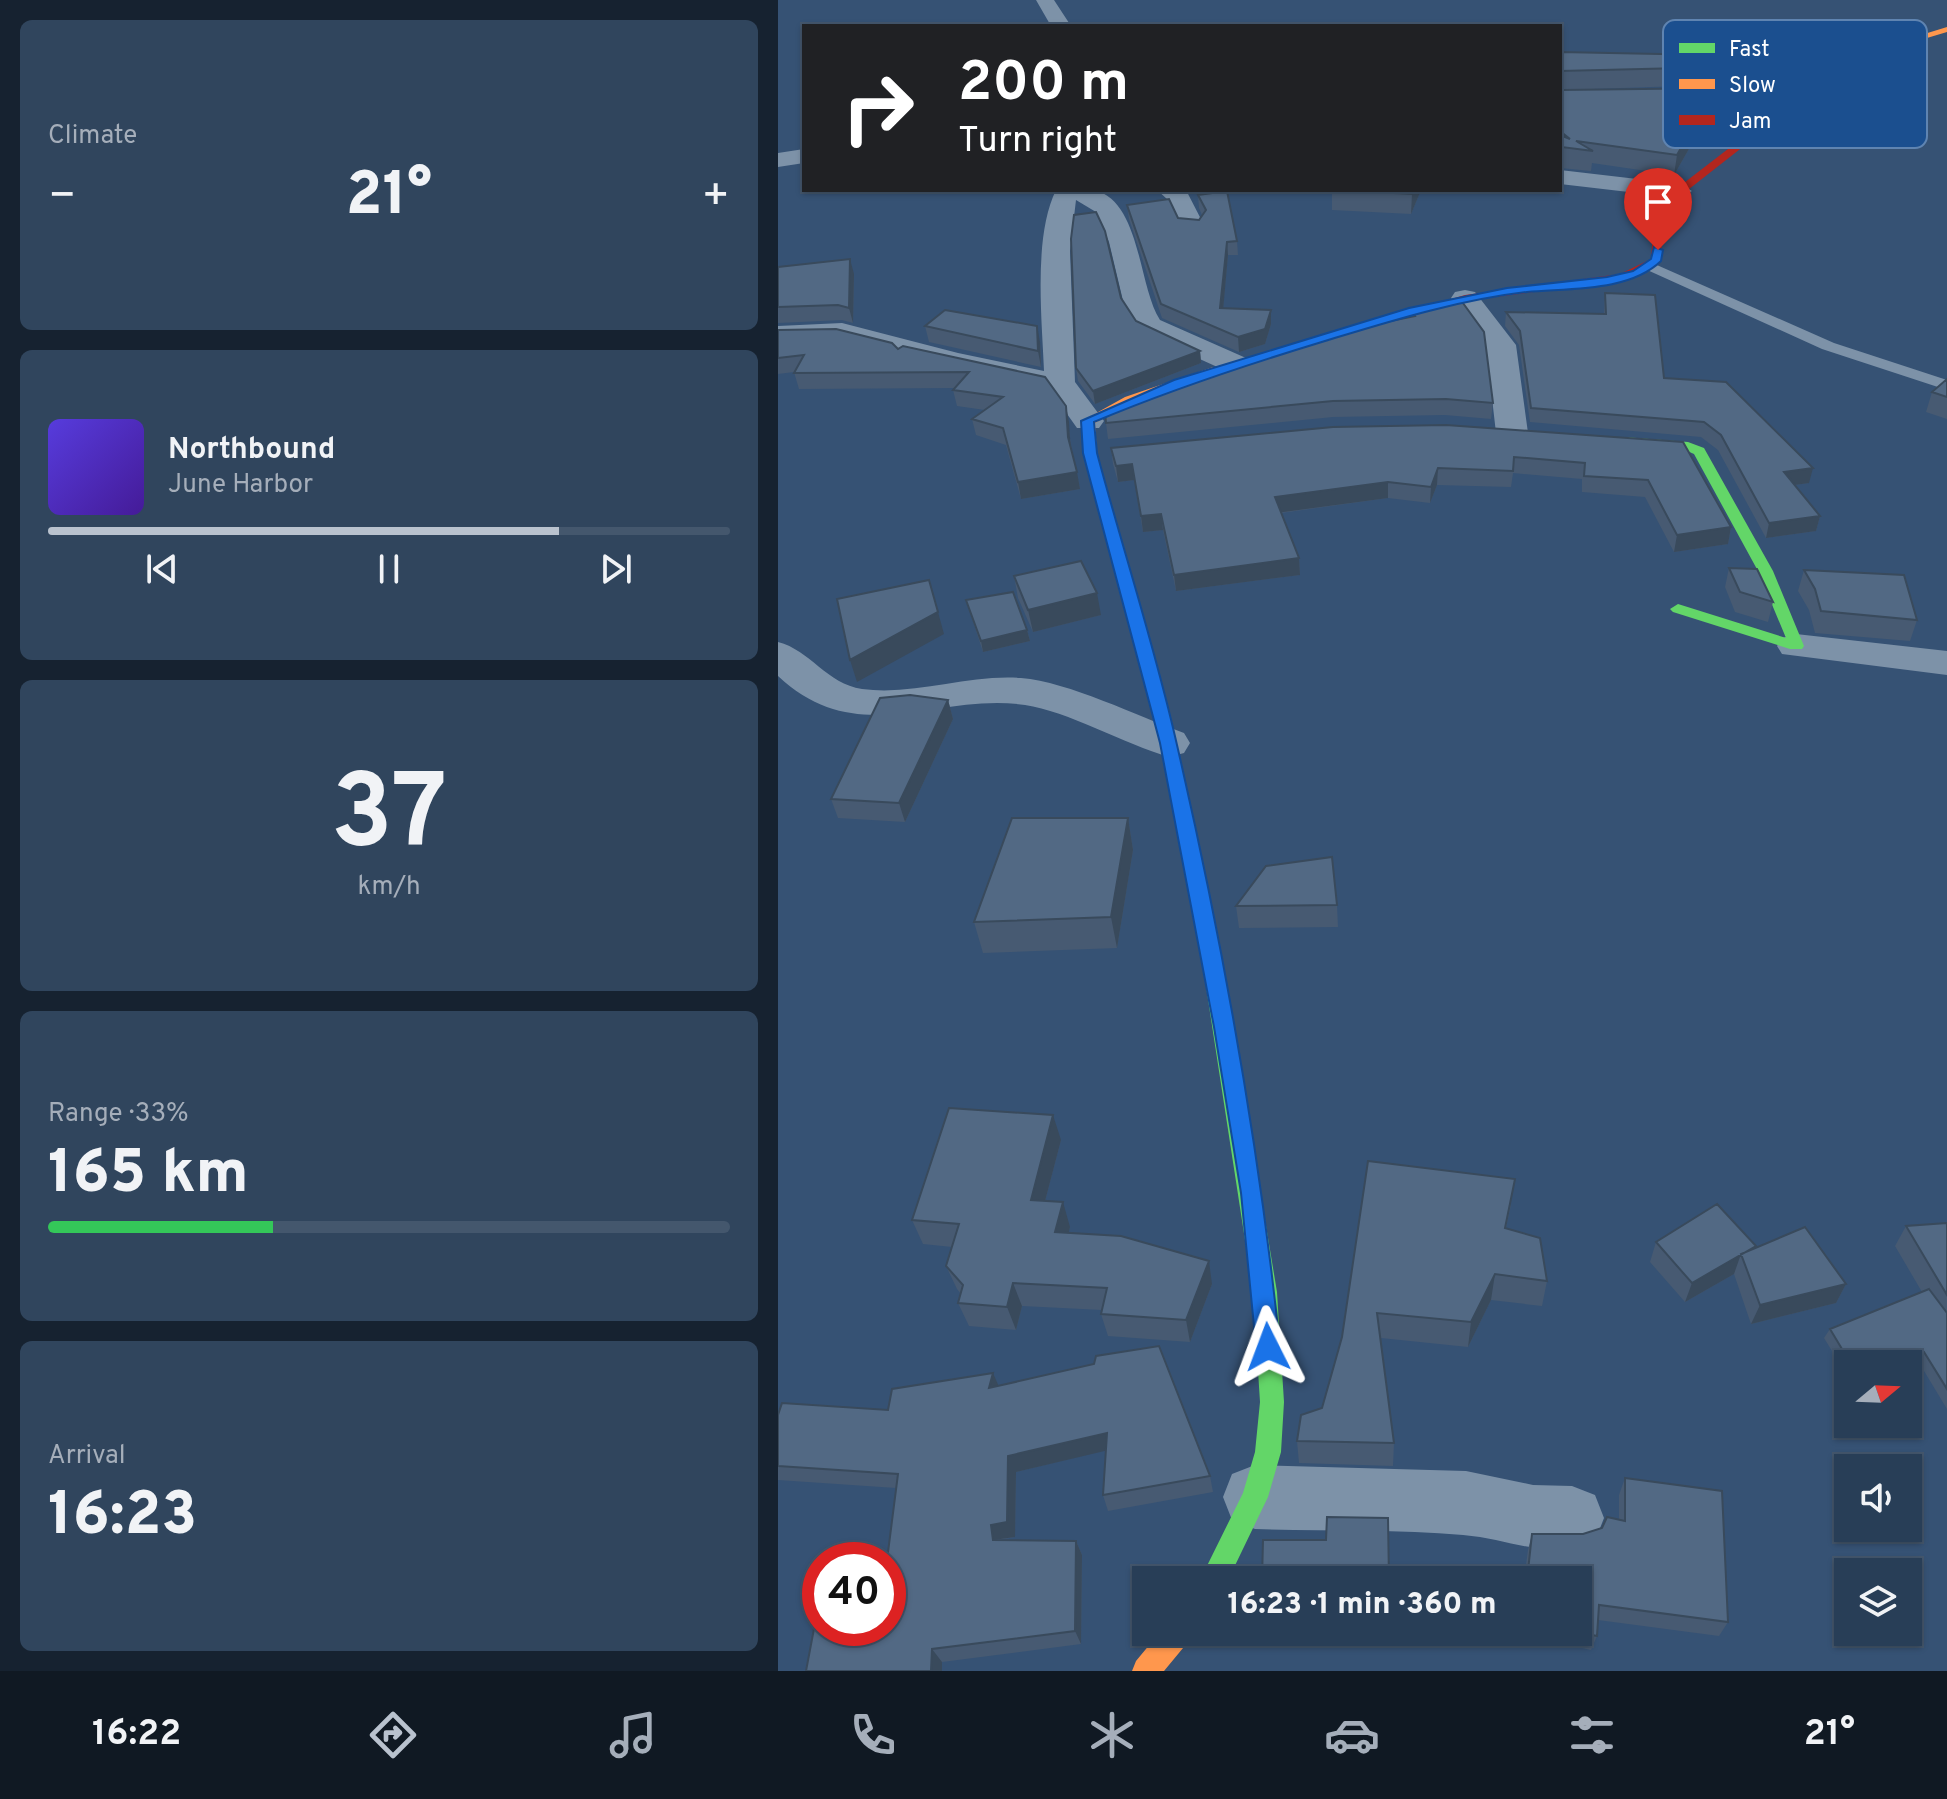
<!DOCTYPE html>
<meta charset="utf-8">
<style>
body{margin:0;font-family:Overpass,sans-serif;background:#30455d;color:#f1f3f6;height:100vh;display:flex;flex-direction:column;font-size:30px;white-space:nowrap}
*{box-sizing:border-box;margin:0}
p{font-size:26px;color:#a5aeba}
.icon{flex:none;width:44px;height:44px;fill:none;stroke:currentColor;stroke-width:2;stroke-linecap:round;stroke-linejoin:round}
.map{position:relative;flex:1;overflow:hidden}
.details{display:flex;flex-direction:column;gap:20px;padding:20px;background:#162230;width:778px}
.details>*{flex:none}
.guide{position:absolute;left:24px;top:24px;width:760px;height:168px;border-radius:0px;box-shadow:0 2px 6px #0004,0 0 0 2px #44576d;background:#202124;color:#fff;overflow:hidden}
.needle{width:52px;rotate:71deg}
.controls{position:absolute;left:1056px;top:1350px;display:grid;gap:16px}
.controls a{display:grid;place-items:center;width:88px;height:88px;border-radius:0px;background:#283e57;box-shadow:0 2px 6px #0004,0 0 0 2px #44576d;font-size:40px}
.speed{position:absolute;left:24px;top:1542px;display:flex;gap:16px;font-size:40px;font-weight:700;text-align:center}
.speed>*{display:grid;place-content:center;width:104px;height:104px;border-radius:50%;background:#283e57;box-shadow:0 2px 6px #0004,0 0 0 2px #44576d;line-height:1}
.speed .limit{border:12px solid #d22;background:#fff;color:#111}
.pin{position:absolute;display:grid;place-items:center;width:68px;height:68px;color:#fff;margin:-82px -34px;border-radius:50% 50% 50% 0;rotate:-45deg;box-shadow:0 0 8px #0007}
.pin .icon{rotate:45deg}
.me{position:absolute;width:88px;margin:-44px;rotate:357deg;stroke-linejoin:round;filter:drop-shadow(0 0 6px #0008)}
.turn{display:flex;align-items:center;gap:28px;height:168px;padding:0 24px;font-size:36px}
.turn .icon{width:104px;height:104px;stroke-width:2.5}
.turn b{display:block;font-size:56px;line-height:68px}
.big{font-size:60px;font-weight:800;line-height:1.1}
.details .widget{flex:1;display:flex;flex-direction:column;justify-content:center;gap:12px;min-width:0;padding:0 28px;border-radius:12px;background:#30455d}
.details .dial{align-items:center;gap:0}
.dial b{font-size:104px;line-height:1}
.song{display:flex;align-items:center;gap:24px}
.cover{width:96px;height:96px;border-radius:12px;background:linear-gradient(135deg,hsl(250 70% 55%),hsl(260 70% 35%))}
.played{height:8px;border-radius:4px;background:linear-gradient(90deg,#b9c2ce 75%,#44576d 75%)}
.keys{display:flex;justify-content:space-around;direction:ltr}
.heat{display:flex;justify-content:space-between;align-items:center;font-size:44px;direction:ltr}
.charge{height:12px;border-radius:6px;background:linear-gradient(90deg,#34c759 33%,#44576d 0)}
.trip{position:absolute;left:354px;top:1566px;width:460px;height:80px;border-radius:0px;background:#283e57;box-shadow:0 2px 6px #0004,0 0 0 2px #44576d;font-weight:800;line-height:80px;text-align:center}
.menu{display:flex;height:128px;justify-content:space-around;align-items:center;background:#101923;color:#a5aeba}
.menu .icon{width:56px;height:56px}
.menu .on{color:#b9c2ce}
.menu b{font-size:36px;color:#f1f3f6}
main{display:flex;flex:1;min-height:0}
.map>svg:first-child{display:block}
</style>
<main>
<section class="details">
<div class="widget"><p>Climate</p>
<div class="heat"><a>−</a><b class="big">21°</b><a>+</a></div>
</div>
<div class="widget">
<div class="song"><i class="cover"></i><div><b>Northbound</b><p>June Harbor</p></div></div>
<div class="played"></div>
<div class="keys"><svg class="icon" aria-label="previous" viewBox="0 0 24 24"><path d="M18 5L8 12l10 7zM5 5v14"/></svg><svg class="icon" aria-label="pause" viewBox="0 0 24 24"><path d="M8 5v14M16 5v14"/></svg><svg class="icon" aria-label="next" viewBox="0 0 24 24"><path d="M6 5l10 7-10 7zM19 5v14"/></svg></div>
</div>
<div class="widget dial"><b>37</b><p>km/h</p></div>
<div class="widget"><p>Range · 33%</p><b class="big">165 km</b><div class="charge"></div></div>
<div class="widget"><p>Arrival</p><b class="big">16:23</b></div>
</section>
<div class="map">
<svg width="1169" height="1671" viewBox="0 0 1169 1671">
<rect width="100%" height="100%" fill="#365274"/>
<g fill="none" stroke-linecap="round" stroke-linejoin="round">
<!-- lane -->
<path fill="#7d92a8" fill-rule="evenodd" d="M872,262L1056,343L1169,380V390L1044,349L867,269L865,266Z"/>
<!-- street -->
<path fill="#7d92a8" fill-rule="evenodd" d="M258,0H276L293,26H273Z
M929,87L1009,101L1020,108L1009,115L929,101L861,107L782,106V92L861,93Z
M26,149V163L0,167V153Z
M782,170L902,184L914,191L902,198L782,184Z
M278,190C289,190 305,187 316,190C363,201 360,286 382,320L468,358L472,364L468,370H446L362,332L347,309L331,242L318,212L298,200L292,251L297,382L326,421L321,428H299L272,390L178,371L63,341L0,344V326L64,323L180,353L266,371C264,319 255,237 278,190Z
M379,190H408L426,225L422,230H404L389,199Z
M687,290L697,292L738,345L750,433L745,440L734,443L723,440L718,433L708,346L673,298L677,292Z
M1018,634L1169,651V675L1004,654L999,646L1004,638Z
M0,642C32,650 49,684 84,689C137,696 190,674 243,678C291,682 359,716 406,733L412,743L406,753L391,757C347,744 289,711 247,705C159,692 80,751 0,676Z
M477,1465L688,1471L755,1485L794,1486L817,1495L826,1518L817,1541C768,1561 734,1539 685,1535C616,1529 546,1531 477,1529L454,1520L445,1497L454,1474Z"/>
<!-- fast -->
<path fill="#63d668" fill-rule="evenodd" d="M846,437L910,442L926,448L995,571L1026,646L1024,649H1012L895,612L892,609L900,604L1008,638L980,571L916,454L907,450L841,444L839,441Z
M433,946L440,949L443,954L499,1292L506,1402L503,1452L490,1497L450,1580H422L465,1493L477,1452L482,1402L475,1292L423,954L426,949Z"/>
<!-- slow -->
<path fill="#ff974d" fill-rule="evenodd" d="M1169,27V32L1072,61L1065,59Z
M435,367L445,370L355,403L317,423L319,453L399,743L443,954L440,959H426L423,954L383,743L305,453L304,421L347,397Z
M382,1632H414L410,1642L386,1671H354L358,1661Z"/>
<!-- jam -->
<path fill="#b3261e" fill-rule="evenodd" d="M1066,57L1073,59L1048,71L1012,110L906,193L885,233L882,263L845,280L688,301L528,347L518,344L687,295L842,274L873,259L875,233L898,189L1006,106L1042,67Z"/>
</g>
<!-- wall -->
<path fill="#475a72" d="M782,52L932,55L930,77L903,86L784,90L944,88L935,134L920,133L896,175L814,163L813,171L782,168Z
M554,190H643L633,214L554,210Z
M420,195L459,241L460,255H450L445,308L493,324L487,344L461,352L384,318L351,219L349,205L400,218L421,220L424,215L421,208Z
M0,267L76,274L75,323L64,320L0,323Z
M827,293L886,378L1031,483L1016,485L1042,516L1038,531L988,538L940,450L923,437L752,422L741,345L727,326L728,312L826,314Z
M633,309L715,403L713,419L667,415L555,417L330,439L328,423L633,317Z
M358,321L422,351L423,363L317,404L300,381L298,368Z
M147,326L262,342L263,367L151,342Z
M0,330L120,349L288,406L293,446L302,489L243,499L228,445L198,435L194,419L207,410L179,406L175,390L177,388L21,389L16,372L0,374Z
M1169,379V419L1148,412L1154,392Z
M905,442L953,527L950,544L896,552L867,497L804,492V479L735,473L733,487L659,485L652,503L610,498L503,513L521,558L522,575L398,591L385,530L365,532L356,480L340,482L335,464L333,448Z
M951,568L995,602L990,622L957,612L947,587Z
M1026,570L1139,620L1132,641L1037,633L1031,610L1020,591Z
M236,576L323,615L255,632L240,598Z
M188,600L249,630L252,641L205,652Z
M170,700L175,719L127,822L60,818L53,799Z
M350,818L355,850L339,948L205,953L196,922Z
M559,905L560,927L461,928L458,906Z
M283,1140L267,1201L292,1227L290,1233L434,1284L412,1342L330,1336L323,1314L324,1310L244,1306L238,1330L191,1326L180,1303L183,1294L179,1289L168,1266L174,1247L145,1244L134,1220Z
M733,1205L728,1228L769,1281L764,1306L713,1300L690,1347L603,1338L616,1443L615,1466L521,1463L519,1441L544,1408L564,1337Z
M1169,1223V1409L1140,1361L1130,1364H1070V1377L1046,1338L1052,1329L1144,1292L1117,1246L1128,1226Z
M878,1242L977,1248L1068,1284L1058,1303L973,1324L956,1274L907,1302L872,1262Z
M221,1386L432,1476L435,1492L330,1511L325,1495L328,1450L238,1472L237,1537L221,1540L298,1541L304,1555L303,1644L164,1662V1671H28L110,1628L118,1488L0,1480V1415L110,1410Z
M847,1478L950,1622L941,1636L820,1620L819,1636L813,1650L741,1634V1632H800V1580H746L750,1550L754,1534H805L824,1528L841,1519V1495Z
M483,1632H612L611,1638L484,1637Z"/>
<!-- shaded-wall -->
<path fill="#394a5c" d="M933,59L930,77L903,86L905,68Z
M923,113L920,133L896,175L899,155Z
M635,190H643L633,214L634,194Z
M449,242L450,255L444,322L442,308Z
M72,259L76,274L75,323L71,308Z
M493,310V324L487,344L461,352L460,337Z
M259,326L262,342L263,367L260,351Z
M422,351L423,363L317,404L315,391Z
M288,406L291,422L293,453L290,437Z
M354,464L356,480L340,482L338,466Z
M660,468L659,485L652,503L653,487Z
M1035,468L1031,483L1002,487L1006,472Z
M299,472L302,489L243,499L240,482Z
M610,482V498L498,513L497,497Z
M383,514L385,530L365,532L363,516Z
M1042,516L1038,531L988,538L991,523Z
M953,527L950,544L896,552L899,535Z
M521,558L522,575L398,591L396,575Z
M319,593L323,615L255,632L250,610Z
M160,612L166,634L79,682L72,660Z
M249,630L252,641L205,652L203,641Z
M170,700L175,719L127,822L121,803Z
M350,818L355,850L339,948L333,917Z
M275,1115L283,1140L261,1224L253,1200Z
M285,1202L292,1227L285,1256L277,1232Z
M963,1254L956,1274L907,1302L914,1283Z
M431,1261L434,1284L412,1342L408,1320Z
M717,1274L713,1300L690,1347L693,1322Z
M235,1283L244,1306L238,1330L229,1307Z
M1068,1284L1058,1303L973,1324L982,1305Z
M1146,1352L1140,1361L1130,1365V1364H1115Z
M215,1373L222,1389L211,1388Z
M329,1433L335,1449L238,1472L237,1537L215,1540L213,1525L230,1456Z
M298,1541L304,1555L303,1644L297,1631Z
M154,1649L164,1662V1671H153Z"/>
<!-- building -->
<path fill="#526984" stroke="#394a5c" stroke-width="2" d="M782,52L932,55L933,59L905,68L782,71Z
M782,75L784,90L944,88L939,115L923,113L899,155L798,141L815,151L784,147L782,152V135L792,139L782,131Z
M561,190H635L634,194Z
M449,191L459,241L449,242L442,308L493,310L487,329L460,337L383,304L349,205L391,199L400,218L421,220L428,210L420,195Z
M318,212L327,231L343,298L358,321L422,351L315,391L298,368L293,239L296,215Z
M72,259L71,308L60,305L0,307V267Z
M827,293L877,295L886,378L948,382L1035,468L1006,472L1042,516L991,523L943,435L926,422L753,408L742,331L728,312L828,314Z
M682,299L706,332L715,403L668,399L555,401L328,423L327,411L415,376L558,332L637,316L633,309Z
M167,310L259,326L260,351L147,326Z
M58,329L114,343L120,349L125,346L267,377L288,406L290,437L299,472L240,482L225,428L194,419L225,397L175,390L191,372L16,373L26,355L0,358V330Z
M1169,379V397L1154,392Z
M668,425L905,442L953,527L899,535L870,480L806,476L807,463L736,457L735,471L660,468L653,487L610,482L497,497L521,558L396,575L383,514L363,516L354,464L338,466L333,448L555,427Z
M303,561L319,593L250,610L236,576Z
M951,568L979,569L995,602L962,592Z
M1026,570L1126,575L1139,620L1043,611L1037,589Z
M151,580L160,612L72,660L59,599Z
M235,592L249,630L203,641L188,600Z
M132,695L170,700L121,803L53,799L102,698Z
M234,818H350L333,917L196,922Z
M554,857L559,905L458,906L488,866Z
M171,1108L275,1115L253,1200L285,1202L277,1232L343,1236L431,1261L408,1320L323,1314L329,1288L235,1283L229,1307L180,1303L185,1285L168,1266L181,1224L134,1220Z
M590,1161L737,1179L727,1228L762,1238L769,1281L717,1274L693,1322L599,1313L616,1443L519,1441L523,1415L544,1408L564,1337Z
M939,1204L978,1246L914,1283L878,1242Z
M1169,1223V1295L1128,1226Z
M1027,1227L1068,1284L982,1305L963,1254Z
M1151,1289L1169,1313V1389L1146,1352L1115,1364H1073L1052,1329Z
M381,1346L432,1476L325,1495L329,1433L230,1456L229,1522L213,1525L215,1540L298,1541L297,1631L154,1649L153,1671H28L38,1618L42,1617V1628H110V1560H109L120,1474L0,1466V1415L4,1403L110,1410L114,1389L215,1373L211,1388L316,1364L318,1356Z
M847,1478L944,1491L950,1622L821,1605L819,1636L800,1632V1580H749L754,1534H805L824,1528L829,1517L847,1521Z
M549,1517L610,1518L611,1580H484L485,1540H548Z"/>
<!-- route -->
<path fill="#1a73e8" stroke="#114b97" stroke-width="2" d="M876,247L885,250L883,261C851,292 791,288 749,292C680,300 613,321 547,341C468,365 392,390 316,422L319,453C345,550 377,647 399,745C445,944 481,1145 502,1347L499,1355L490,1359L482,1355L478,1347L463,1193L436,1027L382,743L305,453L303,421L396,380L631,308L729,288L829,277L855,271L873,259Z"/>
<!-- legend -->
<rect x="885" y="20" width="264" height="128" rx="12" fill="#1b4f8f" stroke="#5f84b1" stroke-width="2"/>
<rect x="901" y="43" width="36" height="10" fill="#63d668"/>
<rect x="901" y="79" width="36" height="10" fill="#ff974d"/>
<rect x="901" y="115" width="36" height="10" fill="#b3261e"/>
<g font-size="22" fill="#fff">
<text x="951" y="56">Fast</text>
<text x="951" y="92">Slow</text>
<text x="951" y="128">Jam</text>
</g>
</svg>
<div class="controls">
<a><svg class="needle" viewBox="-14 -14 28 28"><path d="M0-13l5 13h-10z" fill="#e53935"/><path d="M0 13l5-13h-10z" fill="#a5aeba"/></svg></a>
<a><svg class="icon" aria-label="sound" viewBox="0 0 24 24"><path d="M4 9h4l5-4v14l-5-4H4zM17 9q2 3 0 6"/></svg></a>
<a><svg class="icon" aria-label="layers" viewBox="0 0 24 24"><path d="M12 4l9 5-9 5-9-5zM3 14l9 5 9-5"/></svg></a>
</div>
<div class="speed"><div class="limit">40</div></div>
<div class="pin" style="left:880px;top:250px;background:#d93025"><svg class="icon" aria-label="arrive" viewBox="0 0 24 24"><path d="M6 21V4h12l-3 4 3 4H6"/></svg></div>
<svg class="me" style="left:490px;top:1347px" viewBox="-20 -20 40 40"><path d="M0-17L14 15 0 8-14 15z" fill="#1a73e8" stroke="#fff" stroke-width="4"/></svg>
<div class="trip">16:23 · 1 min · 360 m</div>
<div class="guide">
<div class="turn"><svg class="icon" aria-label="right" viewBox="0 0 24 24"><path d="M7 20v-9h11M14 6l5 5-5 5"/></svg><div><b>200 m</b>Turn right</div></div>
</div>
</div>
</main>
<nav class="menu">
<b>16:22</b>
<svg class="icon on" aria-label="directions" viewBox="0 0 24 24"><path d="M12 3l9 9-9 9-9-9zM9 14v-3h6M13 9l2 2-2 2"/></svg>
<svg class="icon" aria-label="music" viewBox="0 0 24 24"><path d="M9 18V5l10-2v13"/><circle cx="6" cy="18" r="3"/><circle cx="16" cy="16" r="3"/></svg>
<svg class="icon" aria-label="phone" viewBox="0 0 24 24"><path d="M5 4h4l2 5-3 2q2 4 5 5l2-3 5 2v4C11 20 4 13 5 4z"/></svg>
<svg class="icon" aria-label="climate" viewBox="0 0 24 24"><path d="M12 3v18M4 7l16 10M4 17L20 7"/></svg>
<svg class="icon" aria-label="car" viewBox="0 0 24 24"><path d="M5 17H2v-5l4-1 3-4h7l3 4 3 1v5h-3M9 17h6M6 11h13"/><circle cx="7" cy="17" r="2"/><circle cx="17" cy="17" r="2"/></svg>
<svg class="icon" aria-label="filters" viewBox="0 0 24 24"><path d="M4 7h16M4 17h16"/><circle cx="9" cy="7" r="2"/><circle cx="15" cy="17" r="2"/></svg>
<b>21°</b>
</nav>
